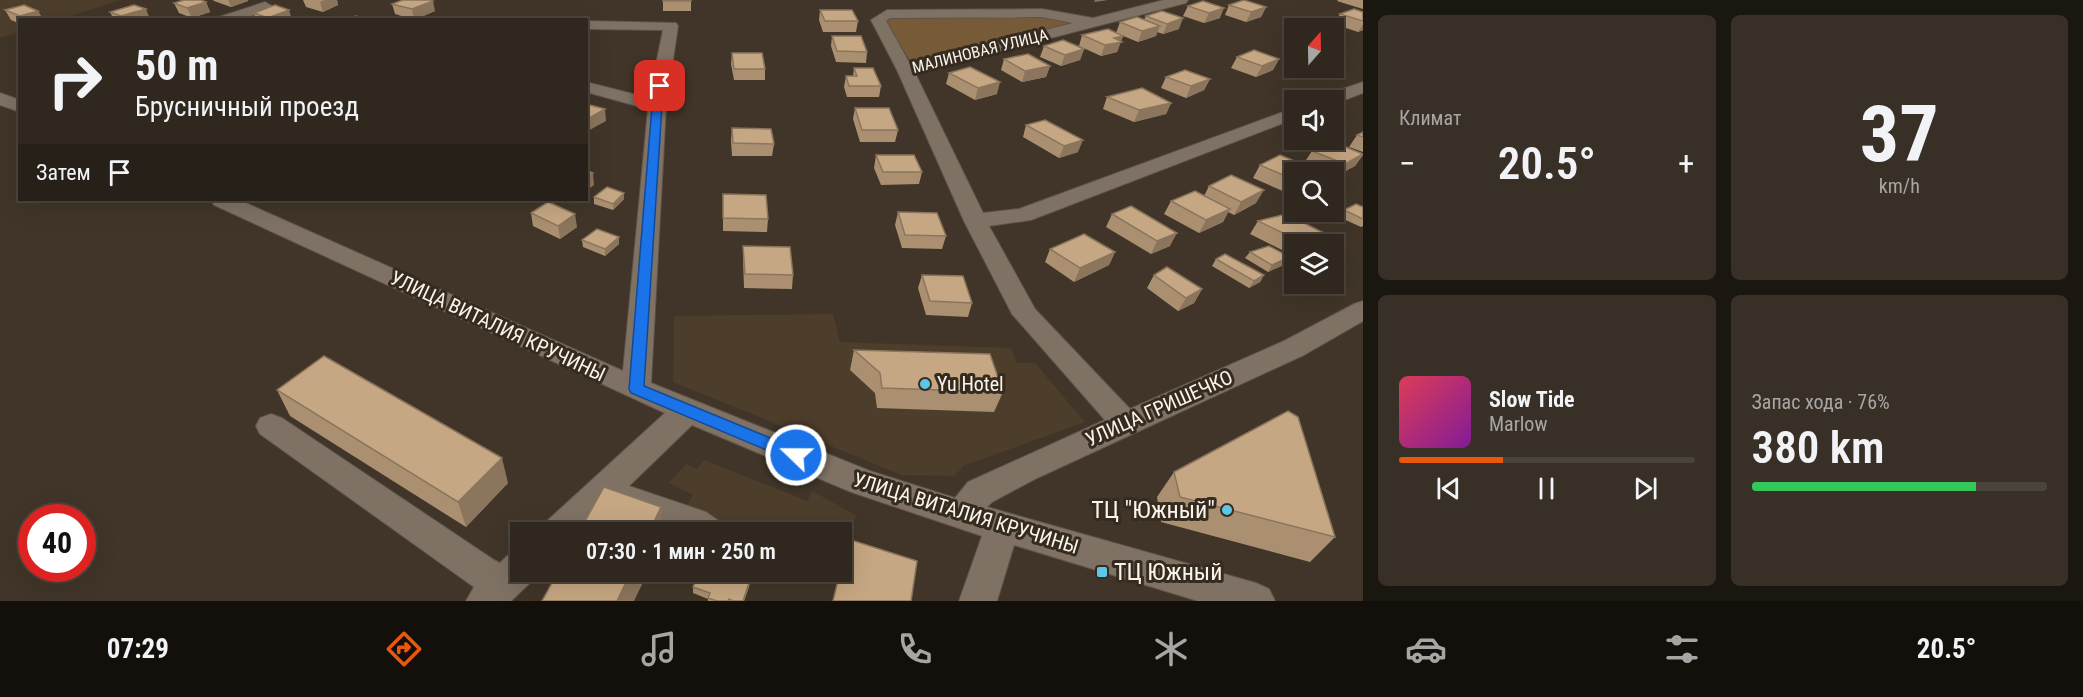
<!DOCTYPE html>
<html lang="ru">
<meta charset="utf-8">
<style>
body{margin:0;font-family:"Roboto Condensed",sans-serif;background:#383027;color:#f1f3f6;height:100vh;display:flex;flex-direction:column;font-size:22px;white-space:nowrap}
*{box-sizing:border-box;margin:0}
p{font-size:20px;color:#a8a6a4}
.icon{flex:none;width:33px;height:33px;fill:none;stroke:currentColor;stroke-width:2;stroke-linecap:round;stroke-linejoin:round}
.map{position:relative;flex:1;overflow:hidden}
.side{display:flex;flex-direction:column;gap:15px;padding:15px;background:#1a1610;width:720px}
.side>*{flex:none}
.top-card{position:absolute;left:18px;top:18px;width:570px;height:183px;border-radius:0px;box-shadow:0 6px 24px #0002,0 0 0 2px #4b443c;background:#30281e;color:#f1f3f6;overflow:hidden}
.needle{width:39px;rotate:20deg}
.buttons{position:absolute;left:1284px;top:18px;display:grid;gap:12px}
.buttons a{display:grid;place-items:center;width:60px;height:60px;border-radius:0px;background:#30281e;box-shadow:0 6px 24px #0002,0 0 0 2px #4b443c;font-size:30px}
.speed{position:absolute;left:18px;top:504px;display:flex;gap:12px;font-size:30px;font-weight:700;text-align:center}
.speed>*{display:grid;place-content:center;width:78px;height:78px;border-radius:50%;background:#30281e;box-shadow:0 6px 24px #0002,0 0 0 2px #4b443c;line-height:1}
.speed .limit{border:9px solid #d22;background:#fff;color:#111}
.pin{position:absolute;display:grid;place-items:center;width:51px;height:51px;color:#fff;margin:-26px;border-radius:12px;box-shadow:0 3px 9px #0006}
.me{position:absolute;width:66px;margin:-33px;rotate:292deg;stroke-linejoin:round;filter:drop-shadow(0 0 4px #0008)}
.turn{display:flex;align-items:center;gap:21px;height:126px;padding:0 18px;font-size:27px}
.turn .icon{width:78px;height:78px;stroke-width:2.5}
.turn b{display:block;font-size:42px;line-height:51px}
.then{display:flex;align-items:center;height:57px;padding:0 18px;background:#0003;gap:12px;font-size:22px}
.big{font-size:45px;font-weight:600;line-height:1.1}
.side .tile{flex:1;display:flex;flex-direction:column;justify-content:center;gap:9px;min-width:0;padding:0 21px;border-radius:9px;background:#383027}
.side .dial{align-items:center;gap:0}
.dial b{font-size:78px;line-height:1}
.song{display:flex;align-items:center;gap:18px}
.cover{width:72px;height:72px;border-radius:9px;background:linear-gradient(135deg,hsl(350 70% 55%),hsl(290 70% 35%))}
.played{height:6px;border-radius:3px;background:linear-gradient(90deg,#ea580c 35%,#4b443c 35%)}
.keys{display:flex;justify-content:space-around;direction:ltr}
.heat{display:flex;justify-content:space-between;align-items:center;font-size:33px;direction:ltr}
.charge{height:9px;border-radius:4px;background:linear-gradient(90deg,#34c759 76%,#4b443c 0)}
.side .tiles{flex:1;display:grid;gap:15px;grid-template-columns:repeat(2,1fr)}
.trip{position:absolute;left:510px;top:522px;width:342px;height:60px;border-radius:0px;background:#30281e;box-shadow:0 6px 24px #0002,0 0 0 2px #4b443c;font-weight:600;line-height:60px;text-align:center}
.tabs{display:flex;height:96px;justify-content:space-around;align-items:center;background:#13100c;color:#a8a6a4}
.tabs .icon{width:42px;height:42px}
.tabs .current{color:#ea580c}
.tabs b{font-size:27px;color:#f1f3f6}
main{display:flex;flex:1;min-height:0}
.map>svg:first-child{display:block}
</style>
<main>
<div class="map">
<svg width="1363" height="601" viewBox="0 0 1363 601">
<rect width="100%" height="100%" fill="#403528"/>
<!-- built -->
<path fill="#4d3d2b" d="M0,0H121L61,19L20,20L19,32L0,38Z
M833,314L840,342L1011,348L1017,363H1035L1085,422L963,466L955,476L902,475L673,382L674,316Z
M704,460L807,501L812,491L856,515L849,537L842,541V532H733L685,509L693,495L669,483L686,464L697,469Z"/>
<!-- forest -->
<path fill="#775b38" d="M1040,15L1079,22L910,61L885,21L891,17Z"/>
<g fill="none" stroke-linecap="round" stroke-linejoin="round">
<!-- minor casing -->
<g stroke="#5d5449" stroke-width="2">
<path id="minor" d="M1164,0H1188L1186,3L915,73L983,213L1019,209L1294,108V119L1031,220L989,226L1035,309L1130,409L1284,341L1354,304L1363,301V321L1304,355L1035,479L992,502L987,507L1256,583L1269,589L1275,601H1198L1014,545L997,601H959L982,536L851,492L692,425L629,486L706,512L719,521L724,532H679L618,510L614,501L582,532H542L547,521L665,413L214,205L211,200H239L623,371L648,109L586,92V82L649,98L663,30L586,29V21L676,23L678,26L666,106L651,383L870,471L955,498L968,482L1105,420L1012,314L964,221L897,70L871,20L887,10L1042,9L1093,18ZM1042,17L1073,23L910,64L886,21L890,18Z
M265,2L272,6L270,9L240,20H217L219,17Z
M1363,82V93L1334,104V100H1319L1322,96Z
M0,93L20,100V112L0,105Z
M271,414L282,418L494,560L500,563L507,556L520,552V572H536L533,580L511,601H466L474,587L260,434L256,426L260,418Z"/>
</g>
<!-- minor -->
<use href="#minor" fill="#7f7264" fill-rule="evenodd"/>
</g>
<!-- wall -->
<path fill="#aa9071" d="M213,0H248V1L231,7L214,1Z
M303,0H337L338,5L323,12L306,7Z
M663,0H691V11H663Z
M1338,0H1363V9L1337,1Z
M1203,1L1220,18L1204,23L1183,16L1188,6Z
M206,2L210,12L192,18L179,13L174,3Z
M392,4L435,11L414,20L395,14Z
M1229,5L1266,7L1261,17L1246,22L1225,15Z
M5,10L38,11L43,20H20V24L11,20Z
M820,10L858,21L856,32H823L819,20Z
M1162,11L1179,29L1163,34L1157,32L1156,36L1138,42L1116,33L1120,22L1144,20L1146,16Z
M110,12L150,19L114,20Z
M1363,12V30L1358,32L1334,24L1340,14Z
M254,13L292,20H256Z
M1082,35L1123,36L1117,52L1101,56L1079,46Z
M832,36L867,52L866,63L836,62L831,46Z
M1044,46L1084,49L1080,60L1061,66L1040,57Z
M732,53L765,69V80H734L731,64Z
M1237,57L1279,59L1273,70L1256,77L1231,68Z
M1004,59L1050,66L1046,77L1022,82L1001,70Z
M854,68L881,86L879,97H847L844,87L846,76H853Z
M949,73L997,94L975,100L946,84Z
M1166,77L1210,79L1204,90L1186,98L1161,88Z
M1107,97L1171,103L1166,114L1134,122L1103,109Z
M855,108L898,130L895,142H860L853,119Z
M1026,125L1078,152L1059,158L1023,137Z
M732,128L774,144L772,156H732L731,140Z
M1363,132V152L1349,147L1357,135Z
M1312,151L1363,155L1355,166L1336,176L1334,175V172H1327L1304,163Z
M876,155L922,172L919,184L881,185L874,168Z
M1260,165L1310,172L1294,187L1285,192L1253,178Z
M1209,186L1256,203L1234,215L1228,212L1223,222L1199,233L1164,214L1171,201L1204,196Z
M723,194L768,219L767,232L723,231Z
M594,197L624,199L613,210L594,204Z
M1363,207V226L1361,227L1339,217L1344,210Z
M898,212L946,236L942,249L902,248L895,225Z
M531,213L577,227L560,239L533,226Z
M1112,214L1170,246L1151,254L1106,227Z
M1258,221L1322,244H1294V256L1250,234Z
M582,240L619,244L605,256L583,247Z
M743,246L793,275L792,289L744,288L743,260Z
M1050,249L1115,252L1109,265L1074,282L1045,262Z
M1250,252L1286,264L1268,272L1245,258Z
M1216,259L1264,275L1260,282L1249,288L1212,266Z
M922,275L972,303L968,317L926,315L918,288Z
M1154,275L1202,289L1194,303L1178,311L1147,288Z
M854,350L1003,392L994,412L877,408L875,393L850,370Z
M277,390L508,483L466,527L290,416Z
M1174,472L1335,537L1310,562L1161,522L1157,497Z
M750,580L749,587L744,601H708V599L693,593V587Z"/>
<!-- shaded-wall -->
<path fill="#8b755c" d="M228,0H248V1L231,7Z
M324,0H337L338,5L323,12L320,2Z
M1095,0H1108L1094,2Z
M433,1L435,11L414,20L412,9Z
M206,2L210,12L192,18L187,8Z
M1266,7L1261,17L1246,22L1251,12Z
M1224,8L1220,18L1204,23L1209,13Z
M146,9L150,19L123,20L121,16Z
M289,10L292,20H268V18Z
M38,11L43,20H21L20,16Z
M1183,18L1179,29L1163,34L1167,24Z
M1363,24V30L1358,32Z
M1160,26L1156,36L1138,42L1142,31Z
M1123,36L1117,52L1101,56L1105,45L1114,38Z
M1339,39L1334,48V41Z
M1084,49L1080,60L1061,66L1065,55Z
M1279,59L1273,70L1256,77L1262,66Z
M1050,66L1046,77L1022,82L1025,71Z
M1210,79L1204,90L1186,98L1191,86Z
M1000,82L997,94L975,100L978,88Z
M1171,103L1166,114L1134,122L1139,110Z
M605,109L606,121L586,132V120Z
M1083,140L1078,152L1059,158L1064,146Z
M1363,154L1355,166L1336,176L1345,164Z
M593,173L594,185L586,191V177Z
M1294,178V187L1285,192L1292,179Z
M1264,190L1256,203L1234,215L1241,202Z
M624,193V199L613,210V204Z
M1230,209L1223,222L1199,233L1206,220Z
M575,214L577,227L560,239L558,226Z
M1177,233L1170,246L1151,254L1157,241Z
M1328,235L1322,244H1306Z
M619,237V244L605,256V249Z
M1115,252L1109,265L1074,282L1080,268Z
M1290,257L1286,264L1268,272L1272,265Z
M1264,275L1260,282L1249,288L1254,281Z
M1202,289L1194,303L1178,311L1186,298Z
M502,458L508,483L466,527L458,502Z
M661,507L662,532H649Z
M631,572H648L634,601H617Z
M750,580L749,587L744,601H743Z"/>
<!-- building -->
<path fill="#c6a783" stroke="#8b755c" stroke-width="1.5" d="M184,0H201L206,2L187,8L174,3Z
M403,0H431L433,1L412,9L392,4Z
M663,0H691V1H663Z
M1244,0L1266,7L1251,12L1229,5Z
M1203,1L1224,8L1209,13L1188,6Z
M24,5L38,11L20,16L5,10Z
M134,5L146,9L121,16L110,12Z
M275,5L289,10L268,18L254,13Z
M1354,9L1363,12V21L1340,14Z
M820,10H852L858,21H825Z
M1162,11L1183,18L1167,24L1146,16Z
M356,16L369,20H348Z
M1137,17L1160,26L1142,31L1120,22Z
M1108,29L1123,36L1114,38L1122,42L1105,45L1082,35Z
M832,36H861L867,52L837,51Z
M1063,40L1084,49L1065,55L1044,46Z
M1254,50L1279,59L1262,66L1237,57Z
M732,53H762L765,69H734Z
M1028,54L1050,66L1025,71L1004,59Z
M970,67L1000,82L978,88L949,73Z
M854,68H873L881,86H849L846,76H857Z
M1185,70L1210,79L1191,86L1166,77Z
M1142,88L1171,103L1139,110L1107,97Z
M586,104L605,109L586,120Z
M855,108H889L898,130H862Z
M1045,120L1083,140L1064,146L1026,125Z
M732,128L771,129L774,144L733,143Z
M1363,132V137L1357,135Z
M1331,141L1363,154L1345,164L1312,151Z
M876,155H914L922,172H883Z
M1280,155L1313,169L1305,172H1294V178L1292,179L1260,165Z
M586,170L593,173L586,177Z
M1231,175L1264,190L1241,202L1209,186Z
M607,187L624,193L613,204L594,197Z
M1195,191L1230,209L1206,220L1171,201Z
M723,194L766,195L768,219L723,218Z
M548,202L575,214L558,226L531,213Z
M1356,204L1363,207V219L1344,210Z
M1131,206L1177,233L1157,241L1112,214Z
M898,212L937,213L946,236L905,235Z
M1286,214L1328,235L1306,244L1258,221Z
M597,229L619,237L605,249L582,240Z
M1084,234L1115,252L1080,268L1050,249Z
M743,246L790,247L793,275L745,274Z
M1269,246L1290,257L1272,265L1250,252Z
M1225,254L1264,275L1254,281L1216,259Z
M1167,267L1202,289L1186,298L1154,275Z
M922,275L963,276L972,303L930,301Z
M854,350L990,354L1003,392L882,388L880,373Z
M324,356L502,458L458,502L277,390Z
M1288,411L1298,417L1335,537L1180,497L1174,472Z
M604,487L661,507L649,532H579Z
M848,539L917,561L911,601H833L840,572H842V564Z
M558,572H631L617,601H542Z
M699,572H724L750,580L743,601H733L729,599L728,601H717L708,598L710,593L693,587Z"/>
<!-- route -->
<path fill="#1a73e8" stroke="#114b97" stroke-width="1.5" d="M660,83L665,86L662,106L644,386L802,451L805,455L802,460L796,462L790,460L631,393L629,389L652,106L656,86Z"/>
<!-- markers -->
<g fill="#5dc7e8" stroke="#352b1e" stroke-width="2">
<circle cx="925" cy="384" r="6"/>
<circle cx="1227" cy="510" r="6"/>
<rect x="1096" y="566" width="12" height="12" rx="3"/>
</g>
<g text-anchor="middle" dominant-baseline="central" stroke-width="6" stroke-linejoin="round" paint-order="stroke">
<!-- far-street labels -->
<g font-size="16" fill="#fbf4ec" stroke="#352b1e">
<text transform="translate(980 51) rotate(-14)">МАЛИНОВАЯ УЛИЦА</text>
</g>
<!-- street labels -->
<g font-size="20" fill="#fbf4ec" stroke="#352b1e">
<text transform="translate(498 326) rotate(25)">УЛИЦА ВИТАЛИЯ КРУЧИНЫ</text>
<text transform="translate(1159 408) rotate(-24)">УЛИЦА ГРИШЕЧКО</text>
<text transform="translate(966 513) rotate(17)">УЛИЦА ВИТАЛИЯ КРУЧИНЫ</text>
</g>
<!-- poi labels -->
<g font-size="20" fill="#fbf4ec" stroke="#352b1e" text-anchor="start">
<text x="937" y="384">Yu Hotel</text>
</g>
<!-- near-poi labels -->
<g font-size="24" fill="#fbf4ec" stroke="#352b1e" text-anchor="end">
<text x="1215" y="510">ТЦ "Южный"</text>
<text x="1114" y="572" text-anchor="start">ТЦ Южный</text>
</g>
</g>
</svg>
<div class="buttons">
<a><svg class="needle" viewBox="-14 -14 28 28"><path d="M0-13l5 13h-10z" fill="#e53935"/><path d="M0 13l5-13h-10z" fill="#a8a6a4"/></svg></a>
<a><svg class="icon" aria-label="sound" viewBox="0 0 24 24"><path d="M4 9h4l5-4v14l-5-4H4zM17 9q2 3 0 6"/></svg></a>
<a><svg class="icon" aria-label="search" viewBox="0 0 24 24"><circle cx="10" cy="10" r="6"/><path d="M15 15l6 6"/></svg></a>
<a><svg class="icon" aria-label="layers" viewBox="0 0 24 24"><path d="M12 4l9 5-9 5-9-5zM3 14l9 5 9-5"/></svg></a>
</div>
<div class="speed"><div class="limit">40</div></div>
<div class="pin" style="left:660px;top:86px;background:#d93025"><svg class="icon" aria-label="arrive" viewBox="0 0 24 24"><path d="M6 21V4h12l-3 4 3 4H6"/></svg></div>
<svg class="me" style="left:796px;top:455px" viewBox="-20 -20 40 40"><circle r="17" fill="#1a73e8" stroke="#fff" stroke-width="3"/><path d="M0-11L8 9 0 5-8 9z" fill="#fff"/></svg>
<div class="trip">07:30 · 1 мин · 250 m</div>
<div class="top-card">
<div class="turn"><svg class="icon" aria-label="right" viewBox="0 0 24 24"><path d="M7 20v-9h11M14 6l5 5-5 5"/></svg><div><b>50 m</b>Брусничный проезд</div></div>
<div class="then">Затем<svg class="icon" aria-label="arrive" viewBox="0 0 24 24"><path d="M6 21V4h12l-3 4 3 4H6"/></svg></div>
</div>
</div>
<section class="side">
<div class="tiles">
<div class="tile"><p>Климат</p>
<div class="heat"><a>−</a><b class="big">20.5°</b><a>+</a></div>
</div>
<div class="tile dial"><b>37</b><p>km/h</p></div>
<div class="tile">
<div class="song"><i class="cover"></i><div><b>Slow Tide</b><p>Marlow</p></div></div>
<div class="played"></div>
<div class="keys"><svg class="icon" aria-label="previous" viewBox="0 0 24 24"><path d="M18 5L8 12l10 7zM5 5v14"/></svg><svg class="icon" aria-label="pause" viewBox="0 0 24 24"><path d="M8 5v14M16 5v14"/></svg><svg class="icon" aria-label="next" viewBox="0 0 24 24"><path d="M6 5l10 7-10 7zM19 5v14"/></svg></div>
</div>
<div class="tile"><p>Запас хода · 76%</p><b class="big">380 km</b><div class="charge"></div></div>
</div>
</section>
</main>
<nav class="tabs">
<b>07:29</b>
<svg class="icon current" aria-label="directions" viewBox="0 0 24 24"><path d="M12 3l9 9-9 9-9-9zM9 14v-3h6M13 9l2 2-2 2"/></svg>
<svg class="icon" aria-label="music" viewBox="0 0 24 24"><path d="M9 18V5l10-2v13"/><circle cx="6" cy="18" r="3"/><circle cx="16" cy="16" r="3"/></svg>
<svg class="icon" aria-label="phone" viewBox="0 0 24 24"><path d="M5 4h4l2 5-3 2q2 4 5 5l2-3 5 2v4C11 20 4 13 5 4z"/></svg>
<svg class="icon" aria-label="climate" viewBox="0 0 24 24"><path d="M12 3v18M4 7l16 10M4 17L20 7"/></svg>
<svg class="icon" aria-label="car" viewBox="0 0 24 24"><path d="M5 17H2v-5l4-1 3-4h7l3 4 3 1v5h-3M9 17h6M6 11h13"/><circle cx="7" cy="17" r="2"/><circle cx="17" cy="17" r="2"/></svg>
<svg class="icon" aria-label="filters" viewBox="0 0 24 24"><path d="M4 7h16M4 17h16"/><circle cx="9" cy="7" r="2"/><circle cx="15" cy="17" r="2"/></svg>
<b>20.5°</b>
</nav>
